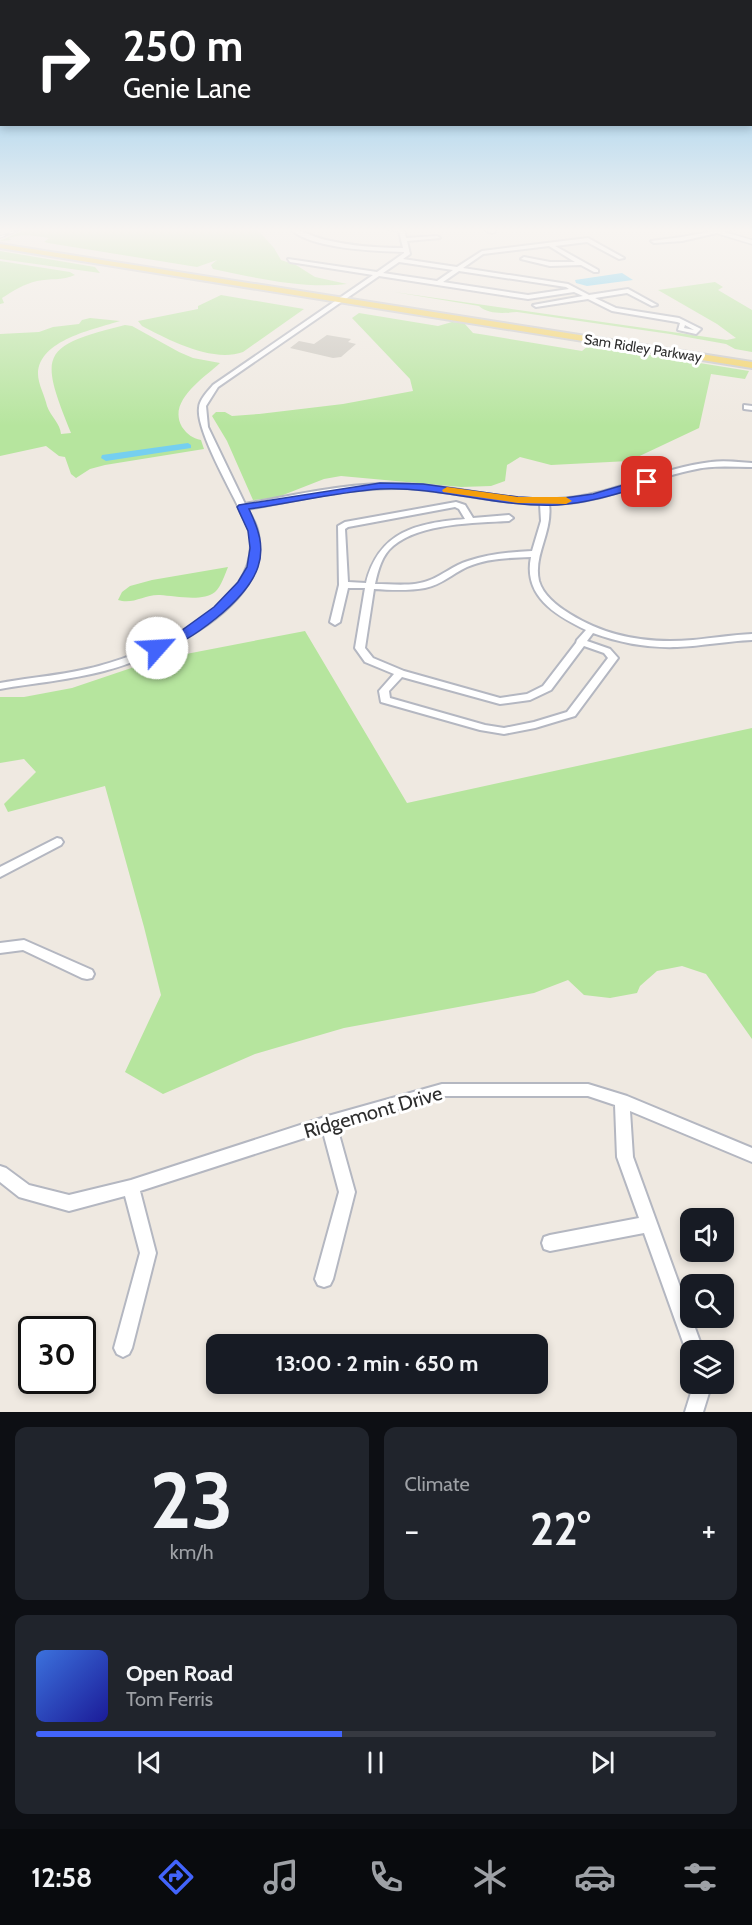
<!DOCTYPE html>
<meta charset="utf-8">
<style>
body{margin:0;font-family:Cabin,sans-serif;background:#20242c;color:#f1f3f6;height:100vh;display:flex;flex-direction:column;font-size:22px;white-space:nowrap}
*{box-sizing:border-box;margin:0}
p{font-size:20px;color:#9ea1a6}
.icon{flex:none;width:33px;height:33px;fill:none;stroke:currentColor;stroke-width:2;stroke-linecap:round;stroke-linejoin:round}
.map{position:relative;height:1412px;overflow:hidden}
.drawer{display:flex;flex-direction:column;gap:15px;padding:15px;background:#0d0f14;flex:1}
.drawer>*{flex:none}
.hud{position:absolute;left:0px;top:0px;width:753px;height:126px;box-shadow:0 3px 9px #0003;background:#202124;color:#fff;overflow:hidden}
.tools{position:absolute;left:680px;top:1208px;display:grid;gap:12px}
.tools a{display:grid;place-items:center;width:54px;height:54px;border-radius:12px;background:#171b24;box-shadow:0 3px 9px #0003;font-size:30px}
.speed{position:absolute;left:18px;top:1316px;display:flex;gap:12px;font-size:30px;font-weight:700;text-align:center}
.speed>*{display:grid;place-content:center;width:78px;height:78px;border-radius:50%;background:#171b24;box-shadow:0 3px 9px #0003;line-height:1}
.speed .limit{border:3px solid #111;border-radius:9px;background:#fff;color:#111}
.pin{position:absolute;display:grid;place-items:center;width:51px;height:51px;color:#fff;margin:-26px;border-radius:12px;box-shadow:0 3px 9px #0006}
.me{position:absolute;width:66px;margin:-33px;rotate:64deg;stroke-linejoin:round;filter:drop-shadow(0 0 4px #0008)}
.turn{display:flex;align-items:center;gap:21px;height:126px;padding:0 24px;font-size:27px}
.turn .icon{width:78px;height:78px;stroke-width:2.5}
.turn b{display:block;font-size:42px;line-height:51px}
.big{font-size:45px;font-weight:800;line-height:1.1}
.drawer .card{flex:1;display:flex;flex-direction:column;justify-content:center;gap:9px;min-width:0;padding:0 21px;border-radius:12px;background:#20242c}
.drawer .dial{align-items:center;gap:0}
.dial b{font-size:78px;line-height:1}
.song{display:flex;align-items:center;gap:18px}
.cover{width:72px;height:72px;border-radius:9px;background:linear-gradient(135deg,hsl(220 70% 55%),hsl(240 70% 35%))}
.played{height:6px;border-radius:3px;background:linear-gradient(90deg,#4264fb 45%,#363941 45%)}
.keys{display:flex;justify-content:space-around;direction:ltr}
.heat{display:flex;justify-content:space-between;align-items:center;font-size:33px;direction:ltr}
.drawer .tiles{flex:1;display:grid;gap:15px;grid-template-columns:1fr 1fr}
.card:last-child{grid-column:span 2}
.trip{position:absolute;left:206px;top:1334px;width:342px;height:60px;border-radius:12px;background:#171b24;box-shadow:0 3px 9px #0003;font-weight:800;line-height:60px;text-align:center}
.dock{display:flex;height:96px;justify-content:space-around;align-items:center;background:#090b0e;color:#9ea1a6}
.dock .icon{width:42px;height:42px}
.dock .selected{color:#4264fb}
.dock b{font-size:27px;color:#f1f3f6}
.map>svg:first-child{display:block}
</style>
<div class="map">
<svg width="752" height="1412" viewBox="0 0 752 1412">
<rect width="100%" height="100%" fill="#efe9e1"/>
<!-- green -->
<path fill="#b6e59e" d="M26,229H257L274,248L281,260L296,265L315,277L347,284C303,289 256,278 213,269L211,265L217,260L197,267L48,243L44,242L49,238C35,236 23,233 9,238L11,240L0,241Z
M0,251L95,267L100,273L0,259Z
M0,261L70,272L75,275C62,281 50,278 37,281C24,284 13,291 2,298L4,303L0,304Z
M715,282L723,287L718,290L752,310V352L735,349L726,344L670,334L517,312C505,313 489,315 479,306L394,292L693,335L727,340L736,338L717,324L658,290Z
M221,295L304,309L243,352C212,363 169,340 142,326L138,321L198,309V306Z
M359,313L438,326L452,322L464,323L473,333L486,335L582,351L589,345L749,371L745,379L711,374L699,428L629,461L551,465L520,457L507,465L505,481L491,486L461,487L341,476L324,479L278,497L253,500L227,441L212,416L216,412H225L232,416L259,414L343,404L413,391L410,379L352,318Z
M90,318L120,321C95,329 38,340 38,374C38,384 45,396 47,406C51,417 60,423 61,434L71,433C39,354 40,346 125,325L132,326L179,352L193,358L220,363C204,378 167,401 182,427C188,435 192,438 201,440L204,449L105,465L90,469L76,478L71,474L65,457L59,456L46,446L0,456V334L39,332L53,327L79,324L82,320Z
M228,567C225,574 221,587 215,592C203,602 175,596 160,595C145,594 133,605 118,600L122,592L130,586L152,580Z
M305,631L407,803L752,728V1039L706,974L682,966L657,971L640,986L637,993L610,998L584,995L568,980L534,993L344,1028L255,1054L163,1094L125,1072L161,995L144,927L105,786L8,812L4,804L36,772L24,759L0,763V697H24L72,688L155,660Z"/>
<!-- water -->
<path fill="#75cff0" d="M622,273L633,280L587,286L576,283L575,280Z
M188,443L191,445V448L106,461L101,458L102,455Z"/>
<!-- building -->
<path fill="#cbc7bf" d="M327,335L351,339L348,342L356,344L341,357L333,358L290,348L299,341L314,344Z"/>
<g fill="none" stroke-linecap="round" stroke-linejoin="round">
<!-- street casing -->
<g stroke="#b4b7c1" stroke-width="4">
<path id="street" d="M290,229C300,229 315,238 326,240C351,246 377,248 403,248L399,231L386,229H404L406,238L437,236L440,238L407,241L410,254L403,259L457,267L482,251L588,238L624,258L619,259L587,242L555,246L598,270V272H594L581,265L550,266L521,259L524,257L550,262H575L549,246L483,254L463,268L568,284L589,295L628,289L657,305L652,306L627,293L595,298L616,308L679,318L701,329L696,334L678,330L680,323L677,322L612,311L588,299L536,307L533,305L583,296L574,292L528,299L379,276L218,387L206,406L208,427L245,504C297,495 350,482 403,484C454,485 506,502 557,499C610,497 658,468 711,462C724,460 739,462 752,463V467C731,467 712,465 692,470C644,480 599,505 549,504C553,532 533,555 539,581C543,595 557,606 570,614C607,637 649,644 693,640C713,638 732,635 752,634V640C727,641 702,646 677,647C648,648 620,643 593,633L587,641L610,649L618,658L575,716L535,728L504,734L480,730L381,702L379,691L394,674L365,662L355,648L365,588H348L340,622L335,625L330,622L339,585L338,526L345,522L456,502L465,505L473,518L509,515L513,518L509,521C475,523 420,523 393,546C382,555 378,570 375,584C392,584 414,587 430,580C443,575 454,565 468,561C488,554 511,552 532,551L541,521L540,504C494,503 449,490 403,488C350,487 299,500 247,509C251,516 257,525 258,534C271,607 161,656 104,671C70,680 34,683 0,689V683C33,677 67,675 99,666C153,652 263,603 250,533C248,524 242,516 239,508C229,487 196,429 199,408C199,400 208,391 213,385L373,275L290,262L288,259L377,272L404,253V252C373,251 312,249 290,229ZM399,262L453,270L437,281L383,273ZM459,271L566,287L569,289L528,295L443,282ZM685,325L694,330L684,328ZM455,507L459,509L465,519C417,523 379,531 366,583L348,582L345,529L348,527ZM531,557C523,596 555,615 586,630L577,640L576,643L543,686L527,694L500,698L404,671L373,658L365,648L374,589C390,590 408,591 425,588C441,585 452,574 467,567C487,558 509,558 531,557ZM584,646L604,653L608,658L567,712L534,722L504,728L485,725L390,698L389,691L402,677L500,704L530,700L551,690Z
M483,229H490L495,231L492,233Z
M725,229H734L682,241L654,243L651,241L682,237Z
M744,405L752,406V410L744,409Z
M57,838L61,839L63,842L61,845L0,877V867Z
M24,940L92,970L94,974L92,978L87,979L82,978L23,950L0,953V943Z
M442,1084H588L627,1096L752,1148V1162L630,1111L633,1157L703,1350H690V1357L688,1356L644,1233L550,1251L544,1249L542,1243L544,1237L550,1235L639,1218L617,1157L615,1105L588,1096H442L337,1127L355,1192L333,1279L330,1285L324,1287L318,1285L315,1279L339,1192L323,1132L140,1191L156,1253L132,1348L129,1354L123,1357L117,1354L114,1348L140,1253L125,1196L69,1211L19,1197L0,1182V1166L6,1168L29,1185L69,1195L131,1180L328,1116Z
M694,1383H712L703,1412H685Z"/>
</g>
<!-- secondary casing -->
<g stroke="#b4b7c1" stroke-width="3">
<path id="secondary" d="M703,229H714L752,240V244Z"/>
</g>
<!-- primary casing -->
<g stroke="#c9c9c9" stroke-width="4">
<path id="primary" d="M0,244L752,362V368L0,248Z"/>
</g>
<!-- street -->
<use href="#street" fill="#fff" fill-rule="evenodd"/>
<!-- secondary -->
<use href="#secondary" fill="#fff" fill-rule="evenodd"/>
<!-- primary -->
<use href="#primary" fill="#f2d163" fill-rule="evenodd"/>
<!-- rail casing -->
<g stroke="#a3a6b8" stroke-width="3">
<path id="rail" d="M0,237L21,229"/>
</g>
<!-- rail -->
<use href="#rail" stroke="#fff" stroke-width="1.5" stroke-dasharray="5" stroke-linecap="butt"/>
</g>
<!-- sky -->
<linearGradient id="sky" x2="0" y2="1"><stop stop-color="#7abfeb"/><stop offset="0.54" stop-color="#f8f5f2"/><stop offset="1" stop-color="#f8f5f2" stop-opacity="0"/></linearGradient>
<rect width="752" height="426" fill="url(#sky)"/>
<!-- route -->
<path fill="#4264fb" stroke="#2b41a3" stroke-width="1.5" d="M647,478L653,482L651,484C620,493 590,503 558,505C498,508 440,486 380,489C337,492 292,503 249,509C258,528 265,546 258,567C247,600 190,643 157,652L151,648L171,638L214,607L238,582L247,567L250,548L248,531L237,507L239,505L380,483L423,484L518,497L557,499L593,494Z"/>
<!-- slow -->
<path fill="#f59e0b" d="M447,487L518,497H566L572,501L566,504L518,503L443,492L442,490Z"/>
<g text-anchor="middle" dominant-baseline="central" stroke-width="6" stroke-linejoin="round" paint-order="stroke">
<!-- far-street labels -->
<g font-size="14" fill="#2e2e2e" stroke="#fff">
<text transform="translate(643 348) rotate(9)">Sam Ridley Parkway</text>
</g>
<!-- near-street labels -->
<g font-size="20" fill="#2e2e2e" stroke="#fff">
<text transform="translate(373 1112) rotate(-16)">Ridgemont Drive</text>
</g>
</g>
</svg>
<div class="tools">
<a><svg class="icon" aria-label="sound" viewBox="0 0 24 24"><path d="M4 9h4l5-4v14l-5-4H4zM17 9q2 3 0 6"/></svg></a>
<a><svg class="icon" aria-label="search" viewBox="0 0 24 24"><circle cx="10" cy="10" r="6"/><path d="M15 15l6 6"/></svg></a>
<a><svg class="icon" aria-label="layers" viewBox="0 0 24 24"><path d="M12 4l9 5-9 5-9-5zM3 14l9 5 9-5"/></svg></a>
</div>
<div class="speed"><div class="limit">30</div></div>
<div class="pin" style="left:647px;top:482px;background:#d93025"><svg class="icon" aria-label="arrive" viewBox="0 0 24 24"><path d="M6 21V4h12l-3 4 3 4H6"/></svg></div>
<svg class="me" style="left:157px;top:648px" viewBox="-20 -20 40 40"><circle r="19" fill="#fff"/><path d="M0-13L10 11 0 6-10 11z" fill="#4264fb"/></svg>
<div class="trip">13:00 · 2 min · 650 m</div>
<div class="hud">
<div class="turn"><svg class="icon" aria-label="right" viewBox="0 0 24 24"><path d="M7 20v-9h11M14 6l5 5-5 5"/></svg><div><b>250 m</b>Genie Lane</div></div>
</div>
</div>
<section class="drawer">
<div class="tiles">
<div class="card dial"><b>23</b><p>km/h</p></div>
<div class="card"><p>Climate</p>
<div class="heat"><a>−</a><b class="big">22°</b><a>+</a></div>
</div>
<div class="card">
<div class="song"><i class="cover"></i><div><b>Open Road</b><p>Tom Ferris</p></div></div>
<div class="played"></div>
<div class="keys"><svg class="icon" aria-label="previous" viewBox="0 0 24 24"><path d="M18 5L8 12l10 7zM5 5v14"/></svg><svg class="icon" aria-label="pause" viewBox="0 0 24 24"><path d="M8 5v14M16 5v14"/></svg><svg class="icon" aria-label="next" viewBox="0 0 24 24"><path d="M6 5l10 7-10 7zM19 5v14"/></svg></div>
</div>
</div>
</section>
<nav class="dock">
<b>12:58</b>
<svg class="icon selected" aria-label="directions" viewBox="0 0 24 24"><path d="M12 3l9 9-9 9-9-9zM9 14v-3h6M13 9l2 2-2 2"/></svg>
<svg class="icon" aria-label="music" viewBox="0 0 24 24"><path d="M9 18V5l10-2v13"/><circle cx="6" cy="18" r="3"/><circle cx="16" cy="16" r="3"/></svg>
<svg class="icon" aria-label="phone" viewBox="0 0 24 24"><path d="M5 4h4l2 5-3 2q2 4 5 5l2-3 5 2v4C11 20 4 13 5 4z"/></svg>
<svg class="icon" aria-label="climate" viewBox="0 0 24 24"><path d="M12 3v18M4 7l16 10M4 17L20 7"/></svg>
<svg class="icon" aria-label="car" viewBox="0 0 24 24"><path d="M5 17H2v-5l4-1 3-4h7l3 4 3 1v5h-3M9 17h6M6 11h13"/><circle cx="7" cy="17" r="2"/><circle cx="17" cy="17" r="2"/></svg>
<svg class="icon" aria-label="filters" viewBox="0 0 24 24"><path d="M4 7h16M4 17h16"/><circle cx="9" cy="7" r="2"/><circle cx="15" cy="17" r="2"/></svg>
</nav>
